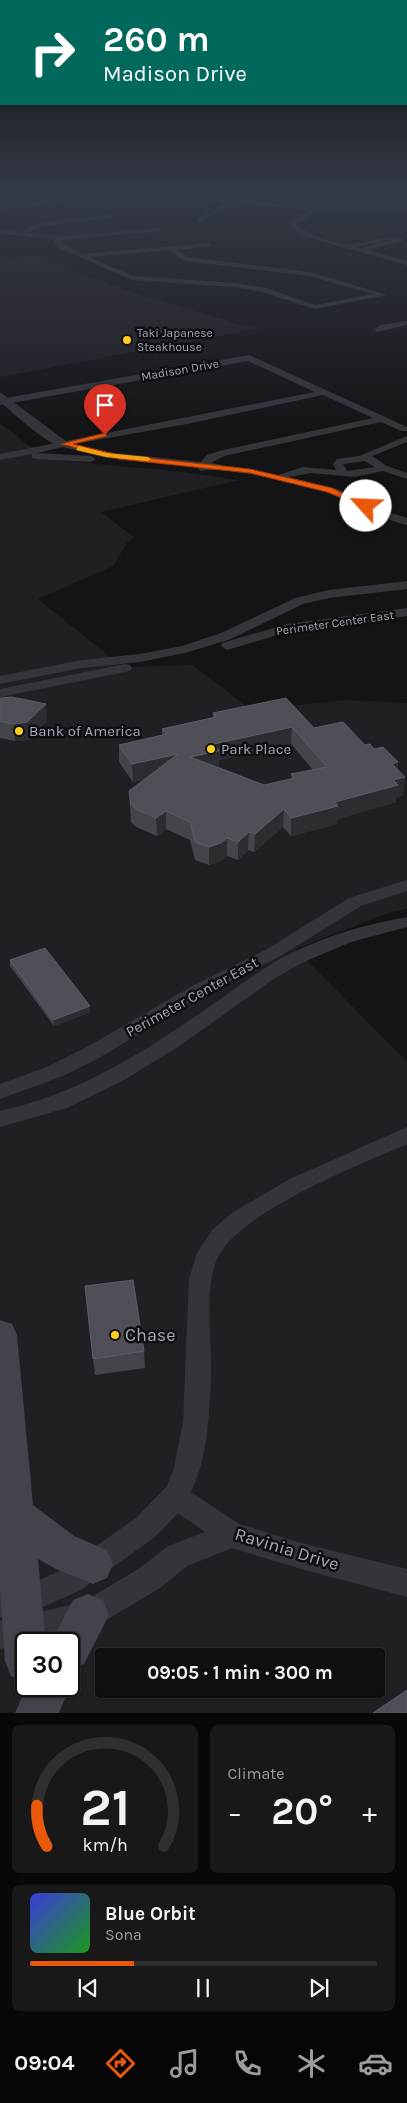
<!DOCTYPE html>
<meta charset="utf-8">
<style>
body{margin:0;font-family:Karla,sans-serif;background:#181819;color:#f1f3f6;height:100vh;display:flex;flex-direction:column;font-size:19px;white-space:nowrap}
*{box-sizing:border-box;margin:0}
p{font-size:16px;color:#9b9c9f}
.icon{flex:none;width:28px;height:28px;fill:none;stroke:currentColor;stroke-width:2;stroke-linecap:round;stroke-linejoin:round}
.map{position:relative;height:1713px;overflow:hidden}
.drawer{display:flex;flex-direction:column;gap:12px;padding:12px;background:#080809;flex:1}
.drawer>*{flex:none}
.top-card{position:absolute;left:0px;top:0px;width:408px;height:105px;box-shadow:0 1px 4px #0004,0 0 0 1px #2f2f30;background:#00695c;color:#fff;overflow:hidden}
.speed{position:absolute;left:15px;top:1632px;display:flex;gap:10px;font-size:25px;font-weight:700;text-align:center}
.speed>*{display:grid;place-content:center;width:65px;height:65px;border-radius:50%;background:#0f0f10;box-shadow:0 1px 4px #0004,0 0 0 1px #2f2f30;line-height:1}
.speed .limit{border:2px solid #111;border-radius:8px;background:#fff;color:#111}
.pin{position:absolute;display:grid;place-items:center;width:42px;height:42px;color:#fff;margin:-51px -21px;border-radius:50% 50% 50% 0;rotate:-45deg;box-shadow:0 0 5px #0007}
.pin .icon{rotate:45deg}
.me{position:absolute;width:55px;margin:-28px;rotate:295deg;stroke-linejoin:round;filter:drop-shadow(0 0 4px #0008)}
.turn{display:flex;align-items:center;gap:18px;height:105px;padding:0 20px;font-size:22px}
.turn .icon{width:65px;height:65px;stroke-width:2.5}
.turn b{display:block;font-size:35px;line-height:42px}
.big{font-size:38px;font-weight:700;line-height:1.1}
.drawer .card{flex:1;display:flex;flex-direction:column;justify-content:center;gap:8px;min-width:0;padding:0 18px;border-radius:8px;background:#181819}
.drawer .dial{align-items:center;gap:0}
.dial svg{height:130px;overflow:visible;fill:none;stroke:#2f2f30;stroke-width:7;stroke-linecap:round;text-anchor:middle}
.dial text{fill:#f1f3f6;stroke:none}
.song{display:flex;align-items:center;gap:15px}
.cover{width:60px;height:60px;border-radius:8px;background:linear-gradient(135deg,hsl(240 70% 55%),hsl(120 70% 35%))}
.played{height:5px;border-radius:2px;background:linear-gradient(90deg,#ea580c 30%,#2f2f30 30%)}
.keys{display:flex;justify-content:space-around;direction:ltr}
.heat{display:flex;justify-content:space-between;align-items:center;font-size:28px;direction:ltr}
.drawer .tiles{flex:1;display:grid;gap:12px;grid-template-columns:1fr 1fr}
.card:last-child{grid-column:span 2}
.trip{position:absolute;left:95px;top:1648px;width:290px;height:50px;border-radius:5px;background:#0f0f10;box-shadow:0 1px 4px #0004,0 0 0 1px #2f2f30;font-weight:700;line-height:50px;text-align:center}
.tab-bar{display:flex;height:80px;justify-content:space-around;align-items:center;background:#060606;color:#9b9c9f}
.tab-bar .icon{width:35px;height:35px}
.tab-bar .selected{color:#ea580c}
.tab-bar b{font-size:22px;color:#f1f3f6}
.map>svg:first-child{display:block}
</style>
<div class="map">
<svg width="407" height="1713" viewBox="0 0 407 1713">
<rect width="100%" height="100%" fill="#141416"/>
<!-- built -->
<path fill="#201f23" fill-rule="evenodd" d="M33,255L123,289L237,324L261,328L0,377V259Z
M0,423L40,454L64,461L184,472L239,480L101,512L134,537L127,543L113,566L38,599L123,667L193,665L256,714L289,706L347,700L407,703V909L391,912L296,949L407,1062V1713H0ZM26,1644H69V1686H26ZM104,1656H376V1689H104Z"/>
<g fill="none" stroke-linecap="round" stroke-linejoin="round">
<!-- minor -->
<path fill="#34353b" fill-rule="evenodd" d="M72,192H78L74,197L53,204L0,211V207L53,200Z
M174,192L218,199L316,207H407V211H317L296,225C308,234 334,245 348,244C368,244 384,234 403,239V241L367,250L407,261V265L303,236L290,226L292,222L310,210L234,204L199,222L197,219L227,203L185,198ZM392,240L359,248L356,247L390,240Z
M114,214L116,217L40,227L28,233L62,236L160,228L162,231L64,240L61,242L83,254L209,243L211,246L177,250L187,257L310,272L387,295L315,309L262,292L235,287L132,280L59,248L54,242L56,239L0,234V230L21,232L39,223ZM169,250L185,261L309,276L373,294L315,305L266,288L235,283L133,276L90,257Z
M407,321V325L378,332L374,330L380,325Z
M249,355L407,427V431H401L381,422L224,456L211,463L278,475L303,467L336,470L333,464L337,459L359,456L407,436V442L372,456L387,466L407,473V479L383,471L355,477L311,473L289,477L340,490L382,510L407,518V525C380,519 358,504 332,494C307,485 224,465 201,471L196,467L106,458L63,447L37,453L91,456L96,459L91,462L36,459L32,458V454L0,460V454L315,392L248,361L0,405V399ZM323,395L373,418L219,451L207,455L201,462L106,452L74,444L187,424ZM365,461L375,467L347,471L343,464Z
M407,581V589L329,598L303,604L231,639L185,653L140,662L82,668L0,684V676L82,660L140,654L182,646L221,633L295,598L329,590Z
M407,608V616L288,632L227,650L221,646L222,643L287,624Z
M125,664L130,665L132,668L130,671L0,697V689Z
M407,880V891L361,906L279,957L206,993L99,1058L63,1076L0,1099V1084L49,1066L85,1048L194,985L267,949L349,898Z
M407,917V927L351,942L306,961L275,978L178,1047L124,1080L67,1108L0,1127V1111C79,1094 144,1052 209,1007C232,991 254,974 278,960C318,938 362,925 407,917Z
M407,1127V1144C360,1165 231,1214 215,1264C204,1300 212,1340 211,1377C209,1415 208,1457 191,1492L239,1524L301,1543L407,1569V1597L301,1569L232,1548L187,1566L160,1588L98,1625L0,1649V1621L83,1602L140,1568L168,1546L205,1532L178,1513L155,1537L81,1590L43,1607L0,1618V1590L35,1582L62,1570L136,1518L167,1486L174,1468L183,1421L189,1279L197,1253L213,1229L233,1212L290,1179Z"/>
<!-- tertiary -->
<path fill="#34353b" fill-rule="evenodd" d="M0,392L70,444L69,447C52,451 14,413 0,402Z"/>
<!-- secondary -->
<path fill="#42434b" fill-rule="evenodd" d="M0,1320L12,1324L17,1335L33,1505L74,1536L107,1550L113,1564L107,1578L93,1584L56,1569L38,1559L46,1644H26V1682L11,1676L5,1661L0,1590Z
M88,1594L103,1600L109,1615L84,1664L69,1670V1644H50L73,1600Z
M69,1682L70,1686L59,1713H15L27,1686H69Z"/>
</g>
<!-- wall -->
<path fill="#45444b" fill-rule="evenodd" d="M0,698L47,721L29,740L15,741L0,738Z
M213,713L314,728L374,749L398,762V770L405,777L403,795L396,797V802L337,819V824L291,836L283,827L254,852L248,850L238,860L227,856L221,861L209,865L195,860L190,840L166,829L157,836L136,827L131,822L129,791L145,779L133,782L119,762V745L162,735V729L213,718ZM291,744L313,770L291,774V779L264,785L219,767V760Z
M10,960L90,1006V1012L54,1026L10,966Z
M85,1286L144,1351L145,1368L95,1375Z"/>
<!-- shaded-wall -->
<path fill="#2d2d31" d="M46,704L47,721L29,740L15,741L13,724Z
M292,727L291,744L219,760V768L190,757L214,744Z
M178,754L179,771L133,782L132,764Z
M398,762L397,779L405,777L403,795L396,797V802L337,819V824L291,836V818L392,764Z
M284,809L283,827L254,852L255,834Z
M166,811V829L157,836L156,818Z
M249,832L248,850L238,860V842Z
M227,838V856L221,861L209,865V847Z
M90,1006V1012L54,1026L53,1020Z"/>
<!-- building -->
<path fill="#4f4f57" stroke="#5d5d66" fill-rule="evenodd" d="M12,697L46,704L27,722L13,724L0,721V698H1Z
M286,698L314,728L343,722L365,745L370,744L374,749L383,747L398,762L392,764L405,777L393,780L398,785L335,802L338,806L291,818L284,809L255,834L249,832L238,842L227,838L221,843L209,847L195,842L190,822L166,811L156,818L136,809L131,804L129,791L178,754L132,764L119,745L167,734L162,729L216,717L213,713ZM292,727L327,767L291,774L295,778L264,785L190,757L219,751L214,744Z
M45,948L90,1006L53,1020L10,960Z
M133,1280L144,1351L93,1359L85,1286Z
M407,1690V1713H373Z"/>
<!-- sky -->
<linearGradient id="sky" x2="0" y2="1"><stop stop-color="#0b0b0c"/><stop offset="0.44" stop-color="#343a47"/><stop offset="1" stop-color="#343a47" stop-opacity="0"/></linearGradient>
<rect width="407" height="432" fill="url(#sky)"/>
<!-- route -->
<path fill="#ea580c" stroke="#983908" d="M105,433L107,436L73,444L119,455L250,469L332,488L369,506L363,507L327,492L250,473L119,459L61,444Z"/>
<!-- slow -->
<path fill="#f59e0b" d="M79,446L106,453L148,457L151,459L148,461L106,457L76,450Z"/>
<!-- markers -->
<g fill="#ffce22" stroke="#0f0f11" stroke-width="2">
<circle cx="127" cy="340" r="5"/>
<circle cx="19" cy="731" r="5"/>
<circle cx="211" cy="749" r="5"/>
<circle cx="115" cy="1335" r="5"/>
</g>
<g text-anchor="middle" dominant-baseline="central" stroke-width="5" stroke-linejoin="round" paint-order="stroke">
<!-- far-poi labels -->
<g font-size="12" fill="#a4a8b7" stroke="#0f0f11" text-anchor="start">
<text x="137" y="333">Taki Japanese<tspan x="137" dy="14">Steakhouse</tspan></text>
</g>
<!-- far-street labels -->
<g font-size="12" fill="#a4a8b7" stroke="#0f0f11">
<text transform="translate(180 370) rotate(-10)">Madison Drive</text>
<text transform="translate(335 623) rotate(-8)">Perimeter Center East</text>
</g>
<!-- poi labels -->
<g font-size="15" fill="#a4a8b7" stroke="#0f0f11" text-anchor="start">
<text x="29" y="731">Bank of America</text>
<text x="221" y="749">Park Place</text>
</g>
<!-- street labels -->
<g font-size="15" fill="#a4a8b7" stroke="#0f0f11">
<text transform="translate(192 997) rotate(-29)">Perimeter Center East</text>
</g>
<!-- near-poi labels -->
<g font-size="18" fill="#a4a8b7" stroke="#0f0f11" text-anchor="start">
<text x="125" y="1335">Chase</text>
</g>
<!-- near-street labels -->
<g font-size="18" fill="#a4a8b7" stroke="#0f0f11">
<text transform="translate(287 1549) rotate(17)">Ravinia Drive</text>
</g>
</g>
</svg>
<div class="speed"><div class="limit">30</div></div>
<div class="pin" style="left:105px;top:435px;background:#d93025"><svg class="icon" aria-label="arrive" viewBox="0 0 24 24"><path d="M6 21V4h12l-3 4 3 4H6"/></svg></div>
<svg class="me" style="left:366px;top:506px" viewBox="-20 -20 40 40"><circle r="19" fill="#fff"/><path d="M0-13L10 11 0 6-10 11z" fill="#ea580c"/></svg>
<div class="trip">09:05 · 1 min · 300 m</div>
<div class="top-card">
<div class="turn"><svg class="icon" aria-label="right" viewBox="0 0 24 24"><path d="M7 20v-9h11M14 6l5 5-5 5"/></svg><div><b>260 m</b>Madison Drive</div></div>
</div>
</div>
<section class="drawer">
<div class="tiles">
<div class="card dial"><svg viewBox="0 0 100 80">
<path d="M14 69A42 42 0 1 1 86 69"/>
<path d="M14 69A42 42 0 0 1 8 44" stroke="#ea580c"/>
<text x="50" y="56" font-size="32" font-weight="700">21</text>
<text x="50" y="72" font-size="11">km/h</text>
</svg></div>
<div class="card"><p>Climate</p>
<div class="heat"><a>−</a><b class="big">20°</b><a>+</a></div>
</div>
<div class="card">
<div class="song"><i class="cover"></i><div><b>Blue Orbit</b><p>Sona</p></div></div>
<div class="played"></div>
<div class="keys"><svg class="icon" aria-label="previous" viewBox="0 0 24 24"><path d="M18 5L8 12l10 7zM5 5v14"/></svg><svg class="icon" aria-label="pause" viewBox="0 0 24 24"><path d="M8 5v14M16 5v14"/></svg><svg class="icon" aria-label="next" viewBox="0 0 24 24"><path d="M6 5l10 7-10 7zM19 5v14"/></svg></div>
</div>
</div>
</section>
<nav class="tab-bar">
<b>09:04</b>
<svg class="icon selected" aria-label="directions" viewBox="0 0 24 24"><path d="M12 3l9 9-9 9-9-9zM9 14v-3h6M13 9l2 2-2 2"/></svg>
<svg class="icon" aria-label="music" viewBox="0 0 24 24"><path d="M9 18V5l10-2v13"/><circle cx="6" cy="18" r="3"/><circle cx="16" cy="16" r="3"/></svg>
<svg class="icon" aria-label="phone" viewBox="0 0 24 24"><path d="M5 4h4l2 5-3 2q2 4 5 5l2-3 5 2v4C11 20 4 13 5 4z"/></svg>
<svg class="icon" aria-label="climate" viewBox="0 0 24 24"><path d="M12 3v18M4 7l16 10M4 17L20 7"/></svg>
<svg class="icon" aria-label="car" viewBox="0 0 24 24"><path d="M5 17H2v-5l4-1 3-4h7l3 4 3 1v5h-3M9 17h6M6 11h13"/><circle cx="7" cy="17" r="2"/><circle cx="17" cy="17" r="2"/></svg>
</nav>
